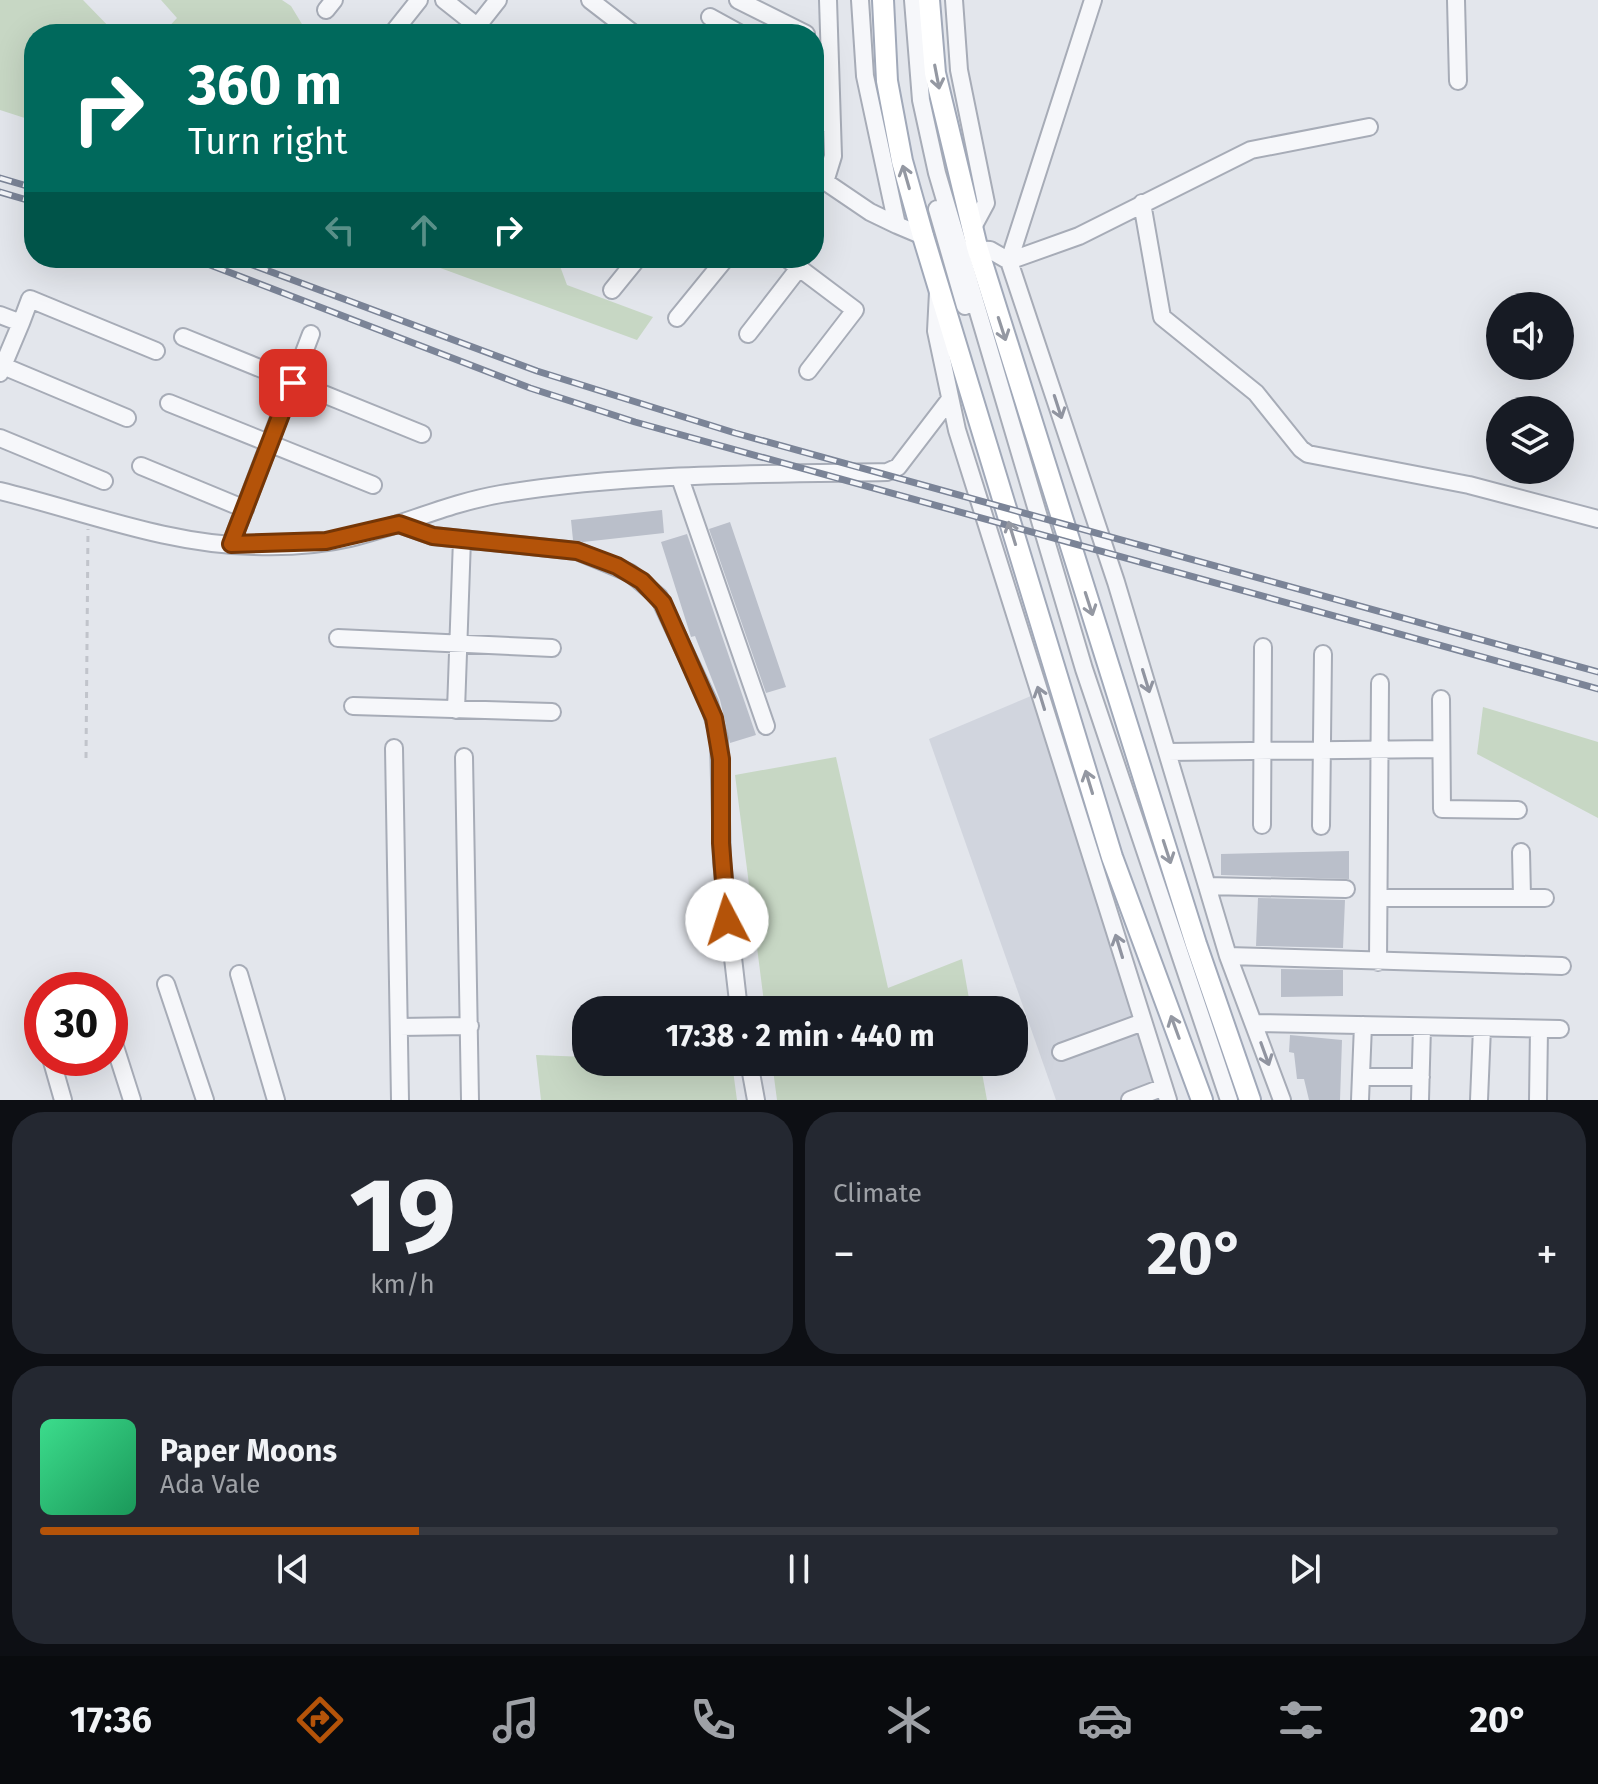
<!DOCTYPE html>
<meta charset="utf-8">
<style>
body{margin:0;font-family:"Fira Sans",sans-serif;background:#242831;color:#f1f3f6;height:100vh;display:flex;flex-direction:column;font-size:30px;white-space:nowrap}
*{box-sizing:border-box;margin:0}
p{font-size:26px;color:#9ea1a6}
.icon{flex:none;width:44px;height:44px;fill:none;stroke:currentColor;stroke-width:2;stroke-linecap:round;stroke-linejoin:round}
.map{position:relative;height:1100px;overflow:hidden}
.sheet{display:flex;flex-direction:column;gap:12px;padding:12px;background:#0d0f14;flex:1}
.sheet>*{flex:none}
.top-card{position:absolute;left:24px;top:24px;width:800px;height:244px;border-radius:32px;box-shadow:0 8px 32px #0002;background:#00695c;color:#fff;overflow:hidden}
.tools{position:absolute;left:1486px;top:292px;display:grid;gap:16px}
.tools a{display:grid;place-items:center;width:88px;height:88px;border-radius:50%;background:#171b24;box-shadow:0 8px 32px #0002;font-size:40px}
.speed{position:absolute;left:24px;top:972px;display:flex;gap:16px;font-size:40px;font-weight:700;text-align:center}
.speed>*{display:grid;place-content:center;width:104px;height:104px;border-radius:50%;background:#171b24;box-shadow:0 8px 32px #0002;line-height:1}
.speed .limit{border:12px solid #d22;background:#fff;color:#111}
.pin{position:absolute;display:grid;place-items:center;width:68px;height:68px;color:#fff;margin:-34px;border-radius:16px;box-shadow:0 4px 12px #0006}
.me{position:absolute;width:88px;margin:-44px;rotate:355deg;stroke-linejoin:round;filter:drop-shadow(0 0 6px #0008)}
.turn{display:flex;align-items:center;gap:28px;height:168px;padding:0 32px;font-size:36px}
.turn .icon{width:104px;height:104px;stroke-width:2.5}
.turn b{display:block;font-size:56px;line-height:68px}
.lanes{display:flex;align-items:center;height:76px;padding:0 32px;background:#0003;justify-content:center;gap:40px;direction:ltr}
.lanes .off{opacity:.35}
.big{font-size:60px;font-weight:700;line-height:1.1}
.sheet .tile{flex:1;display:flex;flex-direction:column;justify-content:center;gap:12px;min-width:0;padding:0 28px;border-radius:32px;background:#242831}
.sheet .dial{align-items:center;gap:0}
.dial b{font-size:104px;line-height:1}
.song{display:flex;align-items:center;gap:24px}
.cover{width:96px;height:96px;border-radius:12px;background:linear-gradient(135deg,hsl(150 70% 55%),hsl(150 70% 35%))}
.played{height:8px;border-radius:4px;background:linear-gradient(90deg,#b45309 25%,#363941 25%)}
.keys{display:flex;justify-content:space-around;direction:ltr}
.heat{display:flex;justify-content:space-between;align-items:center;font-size:44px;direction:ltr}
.sheet .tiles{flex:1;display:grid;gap:12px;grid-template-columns:1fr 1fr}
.tile:last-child{grid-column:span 2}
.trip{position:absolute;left:572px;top:996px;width:456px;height:80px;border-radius:32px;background:#171b24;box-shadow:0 8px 32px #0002;font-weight:700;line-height:80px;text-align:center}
.menu{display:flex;height:128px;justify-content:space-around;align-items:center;background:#090b0e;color:#9ea1a6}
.menu .icon{width:56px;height:56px}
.menu .on{color:#b45309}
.menu b{font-size:36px;color:#f1f3f6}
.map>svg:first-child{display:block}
</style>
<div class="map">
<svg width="1598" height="1100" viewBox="0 0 1598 1100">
<rect width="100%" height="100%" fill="#e3e6ec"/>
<!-- built -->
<path fill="#d1d5de" d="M1031,696L1161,1100H1056L929,739Z"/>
<!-- green -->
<path fill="#c7d7c4" d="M0,0H83L116,34H34V121L0,110Z
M161,0H282L291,6L308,34H162L177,18Z
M413,258H557L567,285L653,317L637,340Z
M1483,707L1598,742V818L1477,754Z
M836,757L888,988L962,959L971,1010H765L735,775Z
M536,1055L586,1057V1062L732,1063L737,1100H541Z
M772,1062H980L987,1100H777Z"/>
<!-- building -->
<path fill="#babfca" d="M662,510L664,533L583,542L573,540L571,520Z
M730,522L786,687L766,693L709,529Z
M687,534L756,735L730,743L720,700L695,636L691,637L661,542Z
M1349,851V879L1221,875V854Z
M1258,898L1345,900L1343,948L1256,946Z
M1281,969L1343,970V996L1281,997Z
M1290,1035L1342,1040L1340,1100H1309L1304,1079H1297L1294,1053L1289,1052Z"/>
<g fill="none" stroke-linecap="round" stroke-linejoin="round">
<!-- minor casing -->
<g stroke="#a7acb7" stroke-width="20">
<path id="minor" d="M444,0L487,34
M590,0L634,34
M738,0L806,34
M860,0L865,76L897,225L923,236
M913,0L921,100L937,173L1084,669L1229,1100
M954,0L959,70L986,203L972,229
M1093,0L1009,261L1079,236L1251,150L1369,127
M1456,0L1458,81
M326,10L334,0
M710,17L741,34
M472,33L498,0
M392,34L419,0
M814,116L832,127
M814,174L870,212L897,225
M825,182L833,156L828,0
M1142,203L1162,317L1256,393L1301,449L1308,454L1469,485L1598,519
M937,209L965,306
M969,249L990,250L1009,261L1116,582L1228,956L1282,1100
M786,258L855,310L808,371
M612,290L638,258
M938,292L936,331L957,430L1168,1100
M0,315L21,323L0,373
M677,318L726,258
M21,323L30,299L156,351
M748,334L799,268
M183,337L422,434
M3,366L127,418
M169,403L373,485
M0,438L104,481
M141,466L245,509
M680,478L766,726
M0,491C83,511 168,545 254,546C285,547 320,545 350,538C401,526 448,503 501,494C627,473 759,474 887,472L898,467L950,399
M399,524L433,536L577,551L630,573L659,597L709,703L719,738L722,862L739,1010
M231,544L311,334
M338,638L552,648
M1441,699L1442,809L1518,810
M353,706L552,712
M456,710L462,539
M394,748L400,1100
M1167,752L1440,749
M464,757L470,1100
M1262,825L1263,647
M1321,826L1323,654
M1521,852L1522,896
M1207,886L1346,889
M1380,898H1545
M1228,956L1562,966
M1378,962L1380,683
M239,974L276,1100
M166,984L205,1100
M39,1014L42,1023
M1254,1023L1560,1029
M399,1027L470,1026
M110,1031L132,1100
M1061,1052L1143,1022
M51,1058L63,1100
M749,1062L756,1100
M1361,1077H1421
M1130,1100L1164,1087
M1360,1100L1363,1025
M1420,1100L1422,1027
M1479,1100L1482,1028
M1538,1100L1539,1029"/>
</g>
<!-- major casing -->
<g stroke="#a1a9b9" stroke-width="24">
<path id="major" d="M883,0L887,81L902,161L923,236L1112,857L1202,1100
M929,0L935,73L977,247L1196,944L1250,1100"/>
</g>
<!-- path -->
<path stroke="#c1c4cb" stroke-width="3" stroke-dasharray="6 6" stroke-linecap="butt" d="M86,758L88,529"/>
<!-- minor -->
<use href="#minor" stroke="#f6f7fa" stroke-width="16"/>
<!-- major -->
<use href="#major" stroke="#fff" stroke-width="20"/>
<!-- rail casing -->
<g stroke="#7b8497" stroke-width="7">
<path id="rail" d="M0,178L34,188
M0,192L34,202
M192,258L530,388L635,422L1598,689
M234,258L537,371L735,433L1598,672"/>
</g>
<!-- rail -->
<use href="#rail" stroke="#f3f5f9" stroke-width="4" stroke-dasharray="12" stroke-linecap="butt"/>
</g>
<!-- one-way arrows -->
<defs><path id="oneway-shaft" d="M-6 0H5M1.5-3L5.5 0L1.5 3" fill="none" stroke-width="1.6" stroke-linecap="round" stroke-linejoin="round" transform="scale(2)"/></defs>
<g stroke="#9498a2">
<use href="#oneway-shaft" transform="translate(937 77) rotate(79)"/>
<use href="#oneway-shaft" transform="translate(906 177) rotate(-106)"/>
<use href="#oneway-shaft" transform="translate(1002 329) rotate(72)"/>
<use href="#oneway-shaft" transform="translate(1012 533) rotate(-107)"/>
<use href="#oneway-shaft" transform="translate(1089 604) rotate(72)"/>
<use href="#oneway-shaft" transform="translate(1089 782) rotate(-107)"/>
<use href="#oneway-shaft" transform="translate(1167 852) rotate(72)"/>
<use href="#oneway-shaft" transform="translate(1175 1027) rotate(-110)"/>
</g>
<g stroke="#9094a0">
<use href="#oneway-shaft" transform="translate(1058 407) rotate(72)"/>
<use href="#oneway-shaft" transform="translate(1146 681) rotate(73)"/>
<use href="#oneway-shaft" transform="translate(1041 698) rotate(-107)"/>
<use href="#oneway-shaft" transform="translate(1119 946) rotate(-107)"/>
<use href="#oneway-shaft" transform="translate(1265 1054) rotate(70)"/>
</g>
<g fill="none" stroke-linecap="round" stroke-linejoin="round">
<!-- route casing -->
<g stroke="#753606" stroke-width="20">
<path id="route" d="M293,383L231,544L326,541L399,524L433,536L577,551L617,566L642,581L663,603L714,718L721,759V843L727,920"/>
</g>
<!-- route -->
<use href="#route" stroke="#b45309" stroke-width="14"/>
</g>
</svg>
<div class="tools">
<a><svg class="icon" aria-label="sound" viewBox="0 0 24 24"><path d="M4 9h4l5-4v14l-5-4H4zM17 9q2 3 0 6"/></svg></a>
<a><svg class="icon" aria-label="layers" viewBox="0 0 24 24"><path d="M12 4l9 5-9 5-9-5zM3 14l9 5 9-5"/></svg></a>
</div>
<div class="speed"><div class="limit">30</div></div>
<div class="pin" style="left:293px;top:383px;background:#d93025"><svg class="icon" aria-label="arrive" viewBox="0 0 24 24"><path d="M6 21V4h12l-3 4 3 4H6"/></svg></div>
<svg class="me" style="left:727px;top:920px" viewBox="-20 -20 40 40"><circle r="19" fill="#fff"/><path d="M0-13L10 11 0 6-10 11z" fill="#b45309"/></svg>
<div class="trip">17:38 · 2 min · 440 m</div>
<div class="top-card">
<div class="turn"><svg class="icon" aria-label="right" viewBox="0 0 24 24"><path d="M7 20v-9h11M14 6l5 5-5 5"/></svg><div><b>360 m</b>Turn right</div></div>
<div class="lanes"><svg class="icon off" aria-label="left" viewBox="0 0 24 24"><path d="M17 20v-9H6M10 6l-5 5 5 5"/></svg><svg class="icon off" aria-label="ahead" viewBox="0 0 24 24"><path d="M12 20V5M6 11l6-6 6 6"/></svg><svg class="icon" aria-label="right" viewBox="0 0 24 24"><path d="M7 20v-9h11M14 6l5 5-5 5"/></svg></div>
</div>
</div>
<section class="sheet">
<div class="tiles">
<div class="tile dial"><b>19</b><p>km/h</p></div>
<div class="tile"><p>Climate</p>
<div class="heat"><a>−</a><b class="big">20°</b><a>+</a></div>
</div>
<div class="tile">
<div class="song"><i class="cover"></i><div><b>Paper Moons</b><p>Ada Vale</p></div></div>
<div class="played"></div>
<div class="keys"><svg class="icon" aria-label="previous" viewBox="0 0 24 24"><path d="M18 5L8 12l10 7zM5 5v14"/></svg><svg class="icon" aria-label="pause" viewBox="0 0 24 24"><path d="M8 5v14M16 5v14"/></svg><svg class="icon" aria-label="next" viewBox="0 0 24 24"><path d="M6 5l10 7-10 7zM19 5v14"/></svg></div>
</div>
</div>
</section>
<nav class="menu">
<b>17:36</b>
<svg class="icon on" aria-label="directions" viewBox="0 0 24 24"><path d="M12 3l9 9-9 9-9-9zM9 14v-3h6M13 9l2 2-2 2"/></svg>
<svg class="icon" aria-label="music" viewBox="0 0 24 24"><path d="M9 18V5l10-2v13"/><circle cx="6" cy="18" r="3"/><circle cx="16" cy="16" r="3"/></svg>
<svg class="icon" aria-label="phone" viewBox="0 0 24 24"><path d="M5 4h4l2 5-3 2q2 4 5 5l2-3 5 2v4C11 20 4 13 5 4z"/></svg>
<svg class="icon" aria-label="climate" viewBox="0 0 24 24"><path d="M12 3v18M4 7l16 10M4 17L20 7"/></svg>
<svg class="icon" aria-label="car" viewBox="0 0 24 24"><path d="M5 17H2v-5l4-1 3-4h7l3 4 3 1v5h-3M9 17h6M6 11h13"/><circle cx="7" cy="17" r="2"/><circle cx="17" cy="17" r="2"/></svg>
<svg class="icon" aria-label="filters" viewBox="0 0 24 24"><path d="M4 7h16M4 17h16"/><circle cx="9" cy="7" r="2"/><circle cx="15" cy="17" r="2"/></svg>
<b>20°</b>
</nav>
